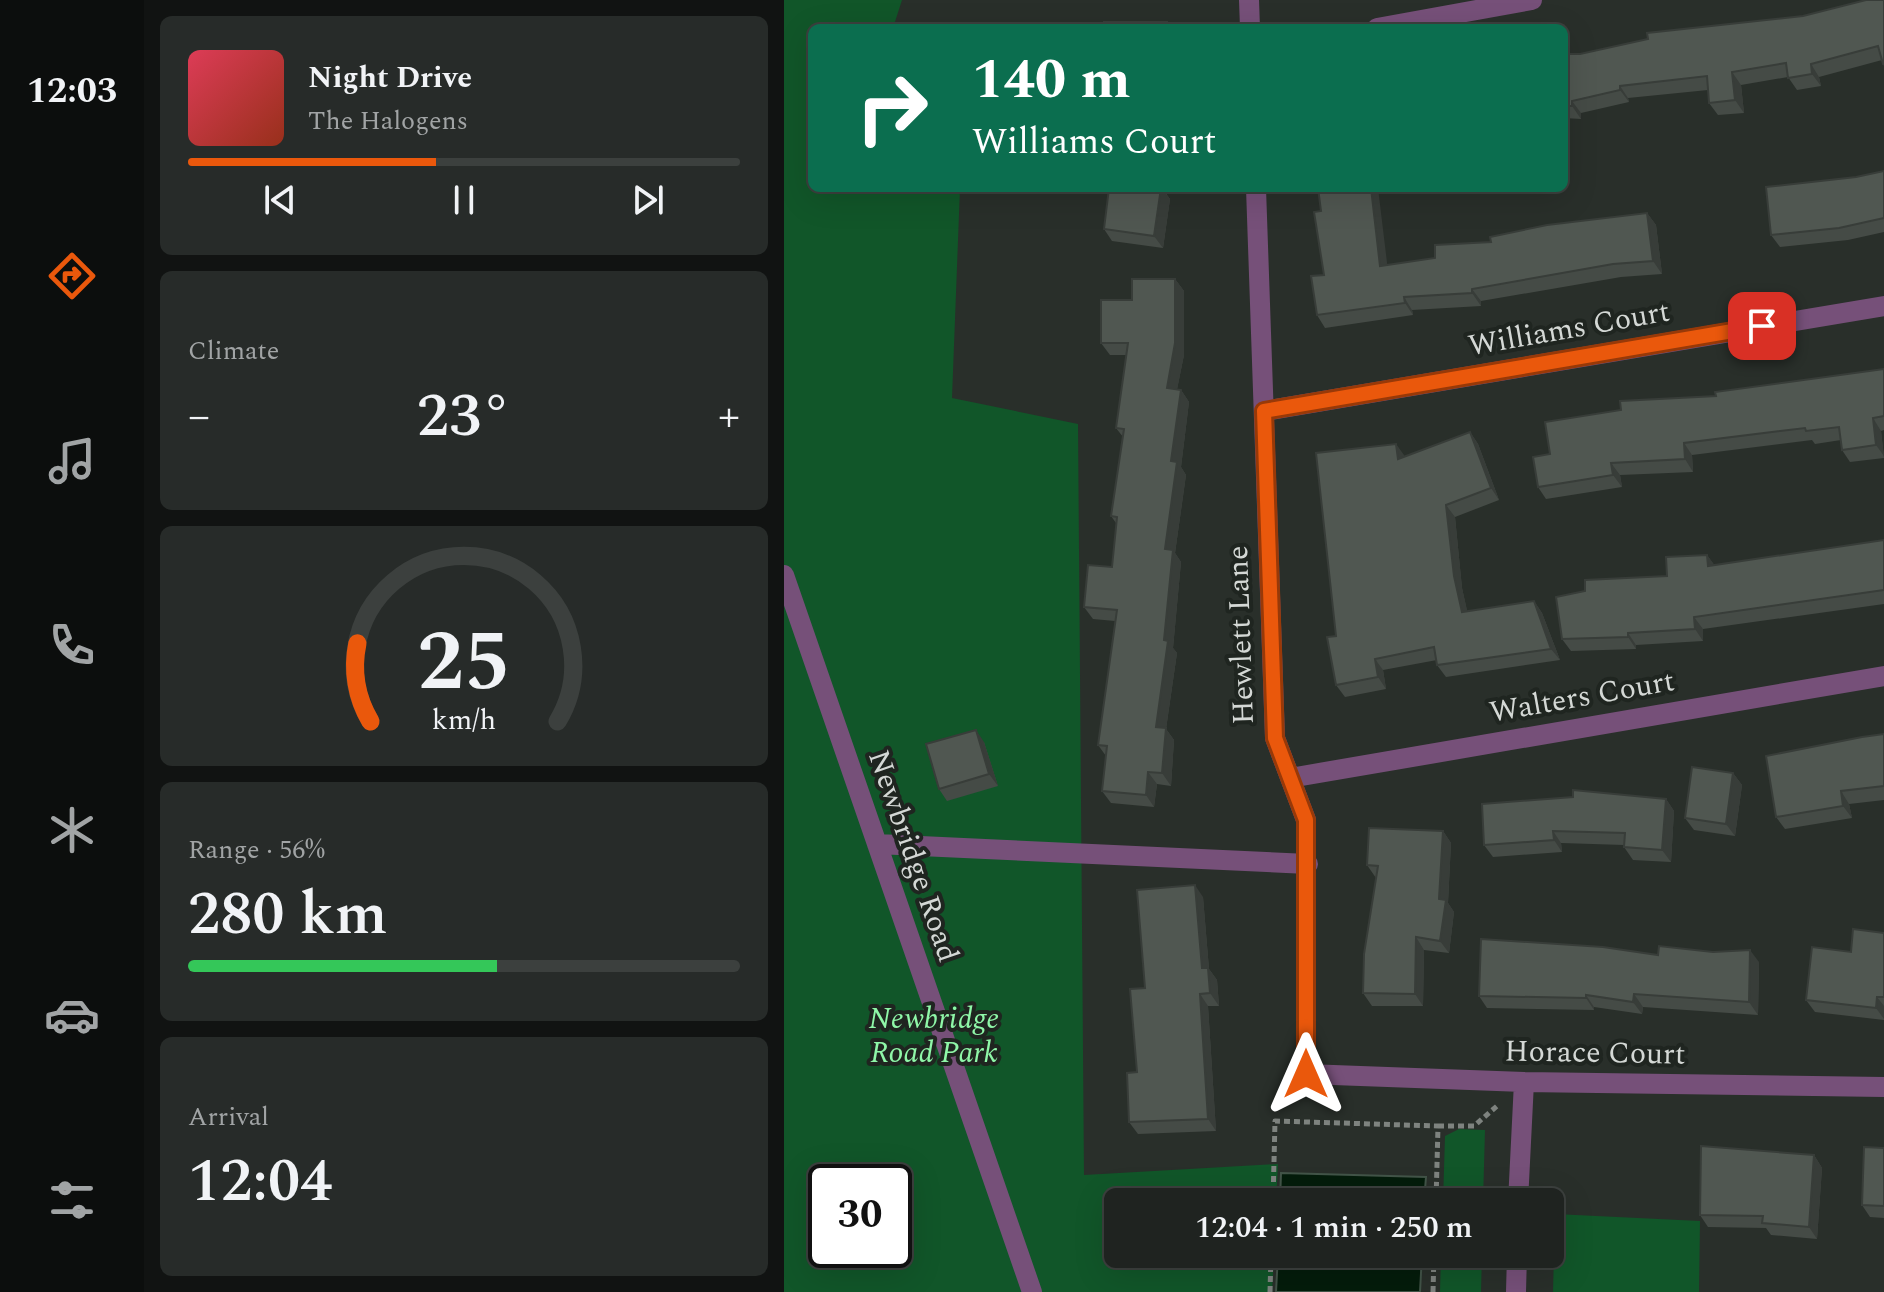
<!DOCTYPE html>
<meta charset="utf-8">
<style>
body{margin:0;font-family:Spectral,serif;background:#272b29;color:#f1f3f6;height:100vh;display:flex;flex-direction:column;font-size:30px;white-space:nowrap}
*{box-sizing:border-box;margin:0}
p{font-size:26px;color:#a1a4a5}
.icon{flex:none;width:44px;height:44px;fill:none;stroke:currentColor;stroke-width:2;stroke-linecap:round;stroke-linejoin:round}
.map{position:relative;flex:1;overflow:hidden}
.panel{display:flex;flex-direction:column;gap:16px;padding:16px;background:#111312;width:640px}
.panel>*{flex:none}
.hud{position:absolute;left:24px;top:24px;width:760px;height:168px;border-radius:12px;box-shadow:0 8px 32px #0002,0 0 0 2px #3c403e;background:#0b6e4f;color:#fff;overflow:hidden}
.speed{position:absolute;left:24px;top:1164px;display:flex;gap:16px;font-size:40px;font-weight:700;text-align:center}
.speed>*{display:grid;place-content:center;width:104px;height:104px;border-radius:50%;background:#1f2320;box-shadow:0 8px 32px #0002,0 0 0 2px #3c403e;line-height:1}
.speed .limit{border:4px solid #111;border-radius:12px;background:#fff;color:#111}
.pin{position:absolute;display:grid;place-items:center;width:68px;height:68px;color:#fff;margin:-34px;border-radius:16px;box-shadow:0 4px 12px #0006}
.me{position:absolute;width:88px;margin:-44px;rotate:0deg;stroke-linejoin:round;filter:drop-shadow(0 0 6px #0008)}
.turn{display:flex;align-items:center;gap:28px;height:168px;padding:0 32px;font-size:36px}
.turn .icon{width:104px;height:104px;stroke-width:2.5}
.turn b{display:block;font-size:56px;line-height:68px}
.big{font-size:60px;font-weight:600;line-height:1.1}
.panel .card{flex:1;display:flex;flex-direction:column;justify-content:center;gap:12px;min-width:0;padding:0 28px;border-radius:12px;background:#272b29}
.panel .dial{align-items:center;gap:0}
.dial svg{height:208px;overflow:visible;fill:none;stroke:#3c403e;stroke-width:7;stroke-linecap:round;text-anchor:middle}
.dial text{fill:#f1f3f6;stroke:none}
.song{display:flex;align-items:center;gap:24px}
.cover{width:96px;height:96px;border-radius:12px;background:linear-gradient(135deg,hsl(350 70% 55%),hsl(10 70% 35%))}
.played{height:8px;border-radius:4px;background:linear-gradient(90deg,#ea580c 45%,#3c403e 45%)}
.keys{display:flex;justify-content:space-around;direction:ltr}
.heat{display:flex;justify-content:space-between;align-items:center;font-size:44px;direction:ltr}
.charge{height:12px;border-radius:6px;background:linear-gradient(90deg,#34c759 56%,#3c403e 0)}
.trip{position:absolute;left:320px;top:1188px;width:460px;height:80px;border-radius:12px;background:#1f2320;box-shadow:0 8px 32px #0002,0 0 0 2px #3c403e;font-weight:600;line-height:80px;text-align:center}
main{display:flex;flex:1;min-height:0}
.dock{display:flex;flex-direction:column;width:144px;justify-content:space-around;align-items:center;background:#0c0e0d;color:#a1a4a5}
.dock .icon{width:56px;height:56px}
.dock .on{color:#ea580c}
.dock b{font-size:36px;color:#f1f3f6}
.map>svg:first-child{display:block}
</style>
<main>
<nav class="dock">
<b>12:03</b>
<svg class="icon on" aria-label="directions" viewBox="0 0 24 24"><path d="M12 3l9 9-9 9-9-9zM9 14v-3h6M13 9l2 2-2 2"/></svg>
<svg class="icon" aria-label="music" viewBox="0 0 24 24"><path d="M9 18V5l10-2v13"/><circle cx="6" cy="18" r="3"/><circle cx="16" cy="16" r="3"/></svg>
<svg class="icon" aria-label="phone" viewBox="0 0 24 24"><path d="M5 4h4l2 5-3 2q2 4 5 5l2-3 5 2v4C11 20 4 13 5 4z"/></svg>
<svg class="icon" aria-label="climate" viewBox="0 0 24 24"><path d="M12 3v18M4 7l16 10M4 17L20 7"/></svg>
<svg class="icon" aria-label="car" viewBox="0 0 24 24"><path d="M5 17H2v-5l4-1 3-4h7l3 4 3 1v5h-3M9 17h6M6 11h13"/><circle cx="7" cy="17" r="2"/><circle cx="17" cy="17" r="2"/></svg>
<svg class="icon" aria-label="filters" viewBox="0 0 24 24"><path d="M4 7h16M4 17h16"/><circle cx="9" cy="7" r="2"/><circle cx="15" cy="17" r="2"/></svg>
</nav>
<section class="panel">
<div class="card">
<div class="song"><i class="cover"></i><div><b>Night Drive</b><p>The Halogens</p></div></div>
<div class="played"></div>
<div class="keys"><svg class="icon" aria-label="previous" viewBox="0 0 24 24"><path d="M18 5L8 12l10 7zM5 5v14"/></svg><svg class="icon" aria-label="pause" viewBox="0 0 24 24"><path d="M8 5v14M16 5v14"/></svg><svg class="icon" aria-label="next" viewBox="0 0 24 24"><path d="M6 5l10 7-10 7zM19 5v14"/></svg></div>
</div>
<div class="card"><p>Climate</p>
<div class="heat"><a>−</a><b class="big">23°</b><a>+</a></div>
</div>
<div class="card dial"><svg viewBox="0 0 100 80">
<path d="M14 69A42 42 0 1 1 86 69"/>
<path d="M14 69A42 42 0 0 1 9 39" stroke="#ea580c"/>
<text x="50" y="56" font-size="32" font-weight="700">25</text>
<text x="50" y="72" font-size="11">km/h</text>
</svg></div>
<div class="card"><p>Range · 56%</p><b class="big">280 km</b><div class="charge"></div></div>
<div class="card"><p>Arrival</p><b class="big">12:04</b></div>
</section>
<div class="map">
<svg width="1100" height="1292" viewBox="0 0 1100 1292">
<rect width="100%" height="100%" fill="#292f2a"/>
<!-- green -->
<path fill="#115629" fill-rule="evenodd" d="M0,0H118L109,28H28V188H176L168,398L294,424L300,1175L494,1164L492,1202H334V1254H490L488,1292H0ZM42,1182H110V1250H42Z
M675,1129L701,1130L699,1202H659L661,1136Z
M771,1214L916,1221L915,1292H769Z
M657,1254H698L697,1292H656Z"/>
<!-- water -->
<path fill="#041c0b" stroke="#425448" stroke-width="2" d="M497,1173L642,1177L640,1202H496Z
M494,1254H638L636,1292H492Z"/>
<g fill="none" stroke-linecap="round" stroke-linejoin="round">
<!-- path -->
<path stroke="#7e837f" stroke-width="5" stroke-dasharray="6 4" stroke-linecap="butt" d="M654,1126H690L713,1106
M489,1202L491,1121L654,1126L652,1202
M486,1292L487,1254
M649,1292L650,1254"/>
<!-- street -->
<path stroke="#765079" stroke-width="20" d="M465,0L466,28
M593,28L748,0
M472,188L491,738L522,820V1074L740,1082L1100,1087
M480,411L1100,306
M0,575L248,1292
M506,778L1100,676
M93,844L524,864
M734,1202L740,1082
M732,1292L733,1254"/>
</g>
<!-- wall -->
<path fill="#454b46" d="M1100,0V66L1098,60L1035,77L1037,86L1013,90L1004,77L957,85L960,113L934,115L925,103L924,90L844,98L845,102L797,113V119L780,118V54H796L1019,16Z
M1100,171V232L1064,240L996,247L987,235L1072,177Z
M325,188H378L386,199L379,248L328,241L320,229Z
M863,213L872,225L878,274L837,277L697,301V306L628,310L629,315L541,328L533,315L603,265L651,258L707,242Z
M391,279L400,291V355L393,389L397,390L405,402L397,467L402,475L391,553L397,562L389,648L393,653L382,729L390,740L387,786L373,784L370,807L327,803L318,791L322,756L314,745L331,621L309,619L300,607L328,567L332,523L327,516L339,437L332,428L342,355H326L317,343L348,300Z
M1100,369V430L1097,431L1100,458L1066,462L1058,450L1057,440L1031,444L1028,440L908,455L909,472L836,475L838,487L762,499L754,487L766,454L932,396Z
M686,432L694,444L715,500L671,517L678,588L683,611L750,601L758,613L776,660L662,677L653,665V660L599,670L602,689L561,697L552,685V636L612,444L620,457Z
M1100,540V604L919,629V641L852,645V649L787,651L778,639L883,576L923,555L930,565Z
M1100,734V800L1065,804L1068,818L1001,829L992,817Z
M200,742L214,786L163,801L155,789Z
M949,773L958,785L951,836L910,830L901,818Z
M882,799L890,811L887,862L849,860L840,847V845L777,843L778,852L709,857L700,845Z
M659,831L667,843L664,903L670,912L665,953L640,950L639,1006H588L579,993L592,878L583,865Z
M419,897L425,969L433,980L435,1006H424L432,1131L354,1134L345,1122L353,1072L361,988Z
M1100,933V1020L1031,1012L1022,1000L1067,952Z
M874,955L975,962L974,1015L859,1007L858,1014L810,1007V1010L703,1008L695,996Z
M1100,1148V1218L1086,1217L1078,1205Z
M1030,1155L1038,1168L1033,1239L987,1235L982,1228L924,1227L916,1215Z"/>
<!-- shaded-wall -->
<path fill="#383d39" d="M1027,64L1035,77L1037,86L1028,74Z
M948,72L957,85L960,113L951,100Z
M836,86L844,98L845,102L836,90Z
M788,101L797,113V119L788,106Z
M377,188L386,199L379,248L370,236Z
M587,188H594L605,279L596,266Z
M863,213L872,225L878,274L869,261Z
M391,279L400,291V355L391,400L383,388Z
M688,289L697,301V306L688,293Z
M620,297L628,310L629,315L621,303Z
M397,390L405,402L397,467L402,475L391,553L397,562L389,648L393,653L382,729L390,740L387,786L378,773L372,727L380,640L381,549L387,461Z
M1089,418L1097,431L1100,456L1092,445Z
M686,432L694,444L715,500L707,488Z
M900,443L908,455L909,472L901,459Z
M612,444L620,455L622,471L614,459Z
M827,463L836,475L838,487L829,475Z
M662,505L671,517L678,588L686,623L678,612L670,576Z
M923,555L932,567L924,566Z
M750,601L758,613L776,660L767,649Z
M910,617L919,629V641L911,629Z
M844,633L852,645V649L844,637Z
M591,659L599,670L602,689L594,677Z
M192,730L200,742L214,786L205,774Z
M364,772L373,784L370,807L362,795Z
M949,773L958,785L951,836L942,824Z
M1057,791L1065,804L1068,818L1059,806Z
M882,799L890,811L887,862L878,850Z
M659,831L667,843L664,903L670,912L665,953L656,941L655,899Z
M769,831L777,843L778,852L770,840Z
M411,885L419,897L425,969L433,980L435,1006L426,993L418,968Z
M632,937L640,950L639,1006L631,994Z
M966,950L975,962L974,1015L965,1002Z
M416,994L424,1006L432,1131L424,1119Z
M850,994L859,1007L858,1014L849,1002Z
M802,995L810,1007V1010L802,998Z
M1093,997L1100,1006V1019L1092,1008Z
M1030,1155L1038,1168L1033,1239L1025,1227Z"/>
<!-- building -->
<path fill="#505751" stroke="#383d39" stroke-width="2" d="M1082,0H1100V64H1099L1094,46L1027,64L1028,74L1004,78L1002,63L948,72L951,100L925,103L923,76L836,86V90L788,101V106H780V54H796L864,39L863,33L1019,16Z
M320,22H383V28H320Z
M195,25L220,28H195Z
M1100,171V218L1055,228L987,235L982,187L1072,177Z
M325,188H377L370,236L320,229Z
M534,188H587L596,266L651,258V245L707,242L706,237L763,225L863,213L869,261L829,264L688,289V293L620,297L621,303L533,315L527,276L540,275L530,212L537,211Z
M348,279H391V343L383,388L397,390L387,461L393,462L381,549L389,550L380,640L384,641L372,727L382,728L378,773L364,772L362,795L318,791L323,746L314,745L333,610L300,607L304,565L328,567L333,517L327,516L340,429L332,428L344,343H317V300H348Z
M1100,369V416L1089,418L1092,445L1058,450L1055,427L1022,431L1021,428L900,443L901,459L827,463L829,475L754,487L749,457L766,454L761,422L837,410L836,401L932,396L931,392Z
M686,432L707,488L662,505L670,576L678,612L750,601L767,649L653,665L650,647L591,659L594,677L552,685L543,637L552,636L532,453L612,444L614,459Z
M1100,540V590L910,617L911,629L844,633V637L778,639L772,597L801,591V580L883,576L882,557L923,555L924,566Z
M192,730L205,774L155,789L142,744Z
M1100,734V786L1057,791L1059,806L992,817L982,756L1078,737Z
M908,767L949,773L942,824L901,818Z
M789,790L882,799L878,850L840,847L841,833L769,831L770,840L700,845L698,804L789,797Z
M585,828L659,831L655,899L662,900L656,941L632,937L631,994L579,993L580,954L594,866L583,865Z
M411,885L418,968H424L426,993L416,994L424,1119L345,1122L343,1073L353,1072L346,989L361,988L353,890Z
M1069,929L1100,933V997H1093L1092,1008L1022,1000L1028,947L1067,952Z
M697,939L819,947L874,955L875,946L929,952L966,950L965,1002L850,994L849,1002L802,995V998L695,996Z
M917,1146L1030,1155L1025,1227L978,1223L979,1216L916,1215Z
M1080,1147L1100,1148V1206L1078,1205Z"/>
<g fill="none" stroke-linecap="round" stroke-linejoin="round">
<!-- route casing -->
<g stroke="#983908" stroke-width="20">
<path id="route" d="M522,1074V820L491,738L480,411L978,326"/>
</g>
<!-- route -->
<use href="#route" stroke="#ea580c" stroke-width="14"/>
</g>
<g text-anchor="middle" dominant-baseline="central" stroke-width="8" stroke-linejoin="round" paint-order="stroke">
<!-- street labels -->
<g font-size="30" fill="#d4d8d5" stroke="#1f2520">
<text transform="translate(785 329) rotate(-10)">Williams Court</text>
<text transform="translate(457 635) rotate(-92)">Hewlett Lane</text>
<text transform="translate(798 697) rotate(-10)">Walters Court</text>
<text transform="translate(129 856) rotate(71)">Newbridge Road</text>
<text transform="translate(811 1053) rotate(1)">Horace Court</text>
</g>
<!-- park labels -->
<g font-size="30" font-style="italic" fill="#8ff7a8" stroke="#1f2520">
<text x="150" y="1019">Newbridge<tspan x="150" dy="34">Road Park</tspan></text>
</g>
</g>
</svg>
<div class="speed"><div class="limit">30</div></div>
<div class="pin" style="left:978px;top:326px;background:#d93025"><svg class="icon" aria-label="arrive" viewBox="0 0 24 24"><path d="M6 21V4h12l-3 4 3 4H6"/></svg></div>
<svg class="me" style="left:522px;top:1074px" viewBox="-20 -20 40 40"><path d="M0-17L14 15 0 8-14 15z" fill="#ea580c" stroke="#fff" stroke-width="4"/></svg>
<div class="trip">12:04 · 1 min · 250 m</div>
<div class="hud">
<div class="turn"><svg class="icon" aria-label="right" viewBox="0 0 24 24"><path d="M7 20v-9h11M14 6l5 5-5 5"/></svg><div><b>140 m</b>Williams Court</div></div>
</div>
</div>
</main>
